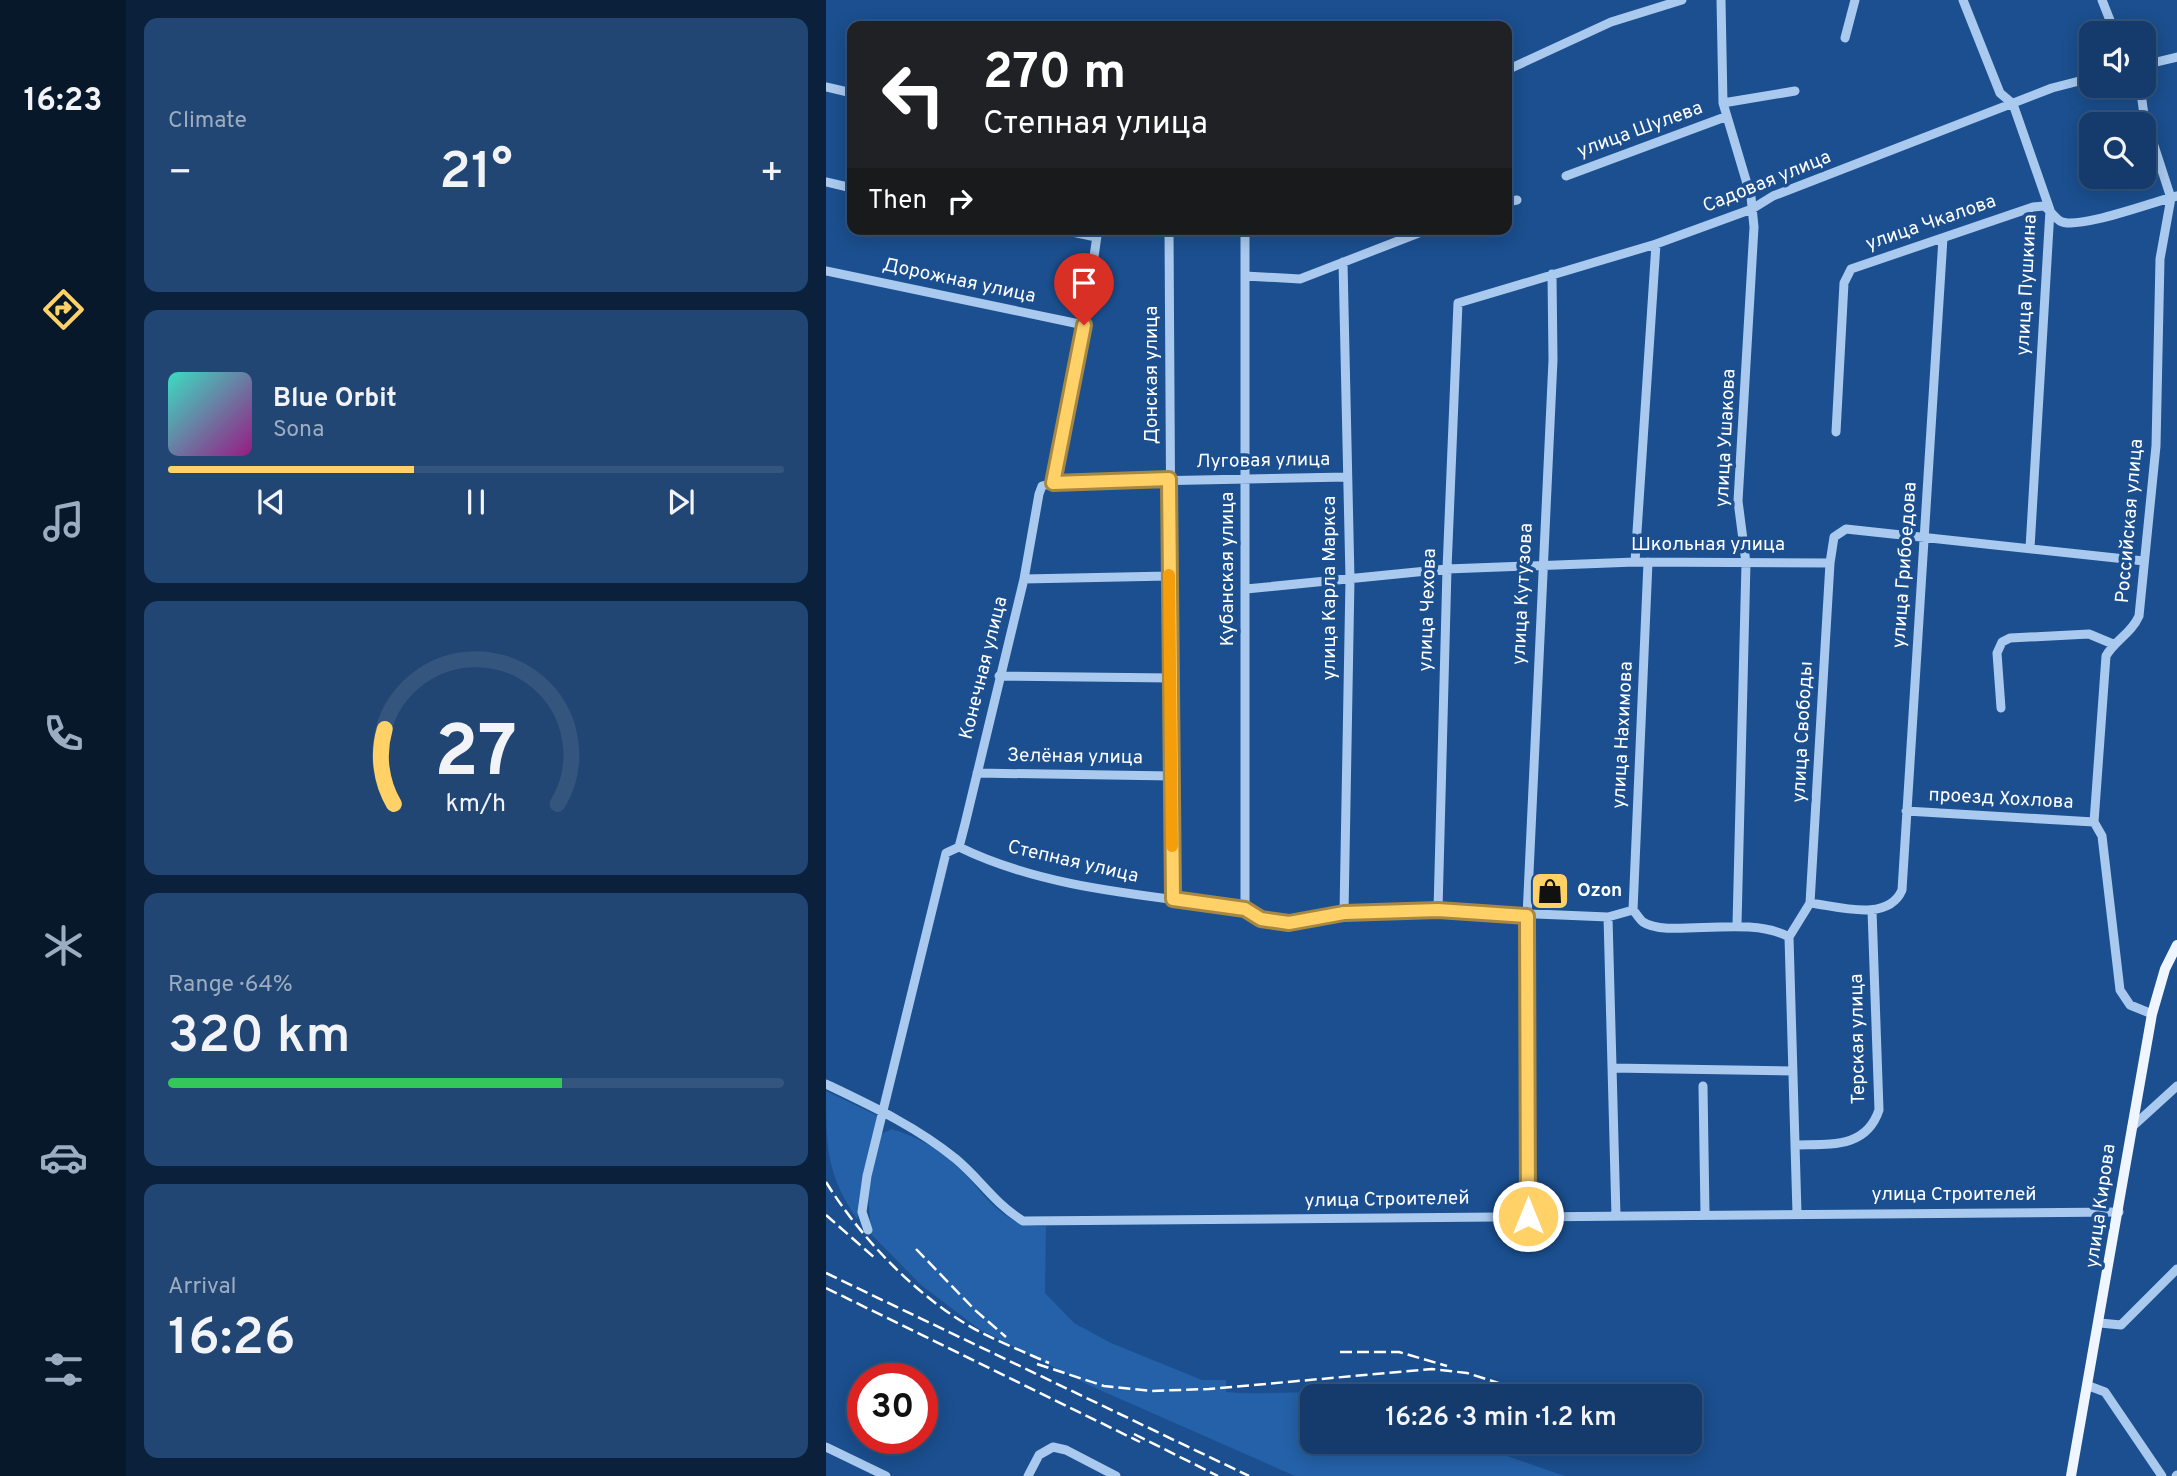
<!DOCTYPE html>
<meta charset="utf-8">
<style>
body{margin:0;font-family:Overpass,sans-serif;background:#214673;color:#f1f3f6;height:100vh;display:flex;flex-direction:column;font-size:26px;white-space:nowrap}
*{box-sizing:border-box;margin:0}
p{font-size:23px;color:#9dadc1}
.icon{flex:none;width:38px;height:38px;fill:none;stroke:currentColor;stroke-width:2;stroke-linecap:round;stroke-linejoin:round}
.map{position:relative;flex:1;overflow:hidden}
.details{display:flex;flex-direction:column;gap:18px;padding:18px;background:#0b203b;width:700px}
.details>*{flex:none}
.banner{position:absolute;left:21px;top:21px;width:665px;height:214px;border-radius:14px;box-shadow:0 4px 18px #0003,0 0 0 2px #33557e;background:#202124;color:#fff;overflow:hidden}
.controls{position:absolute;left:1253px;top:21px;display:grid;gap:14px}
.controls a{display:grid;place-items:center;width:77px;height:77px;border-radius:14px;background:#143b6b;box-shadow:0 4px 18px #0003,0 0 0 2px #33557e;font-size:35px}
.speed{position:absolute;left:21px;top:1363px;display:flex;gap:14px;font-size:35px;font-weight:700;text-align:center}
.speed>*{display:grid;place-content:center;width:91px;height:91px;border-radius:50%;background:#143b6b;box-shadow:0 4px 18px #0003,0 0 0 2px #33557e;line-height:1}
.speed .limit{border:10px solid #d22;background:#fff;color:#111}
.pin{position:absolute;display:grid;place-items:center;width:60px;height:60px;color:#fff;margin:-72px -30px;border-radius:50% 50% 50% 0;rotate:-45deg;box-shadow:0 0 7px #0007}
.pin .icon{rotate:45deg}
.me{position:absolute;width:77px;margin:-38px;rotate:0deg;stroke-linejoin:round;filter:drop-shadow(0 0 5px #0008)}
.turn{display:flex;align-items:center;gap:24px;height:147px;padding:0 21px;font-size:32px}
.turn .icon{width:91px;height:91px;stroke-width:2.5}
.turn b{display:block;font-size:49px;line-height:60px}
.then{display:flex;align-items:center;height:66px;padding:0 21px;background:#0003;gap:14px;font-size:26px}
.big{font-size:52px;font-weight:600;line-height:1.1}
.details .tile{flex:1;display:flex;flex-direction:column;justify-content:center;gap:10px;min-width:0;padding:0 24px;border-radius:14px;background:#214673}
.details .dial{align-items:center;gap:0}
.dial svg{height:182px;overflow:visible;fill:none;stroke:#33557e;stroke-width:7;stroke-linecap:round;text-anchor:middle}
.dial text{fill:#f1f3f6;stroke:none}
.song{display:flex;align-items:center;gap:21px}
.cover{width:84px;height:84px;border-radius:10px;background:linear-gradient(135deg,hsl(170 70% 55%),hsl(310 70% 35%))}
.played{height:7px;border-radius:4px;background:linear-gradient(90deg,#ffd166 40%,#33557e 40%)}
.keys{display:flex;justify-content:space-around;direction:ltr}
.heat{display:flex;justify-content:space-between;align-items:center;font-size:38px;direction:ltr}
.charge{height:10px;border-radius:5px;background:linear-gradient(90deg,#34c759 64%,#33557e 0)}
.trip{position:absolute;left:474px;top:1384px;width:402px;height:70px;border-radius:14px;background:#143b6b;box-shadow:0 4px 18px #0003,0 0 0 2px #33557e;font-weight:600;line-height:70px;text-align:center}
main{display:flex;flex:1;min-height:0}
.tabs{display:flex;flex-direction:column;width:126px;justify-content:space-around;align-items:center;background:#08182b;color:#9dadc1}
.tabs .icon{width:49px;height:49px}
.tabs .selected{color:#ffd166}
.tabs b{font-size:32px;color:#f1f3f6}
.map>svg:first-child{display:block}
</style>
<main>
<nav class="tabs">
<b>16:23</b>
<svg class="icon selected" aria-label="directions" viewBox="0 0 24 24"><path d="M12 3l9 9-9 9-9-9zM9 14v-3h6M13 9l2 2-2 2"/></svg>
<svg class="icon" aria-label="music" viewBox="0 0 24 24"><path d="M9 18V5l10-2v13"/><circle cx="6" cy="18" r="3"/><circle cx="16" cy="16" r="3"/></svg>
<svg class="icon" aria-label="phone" viewBox="0 0 24 24"><path d="M5 4h4l2 5-3 2q2 4 5 5l2-3 5 2v4C11 20 4 13 5 4z"/></svg>
<svg class="icon" aria-label="climate" viewBox="0 0 24 24"><path d="M12 3v18M4 7l16 10M4 17L20 7"/></svg>
<svg class="icon" aria-label="car" viewBox="0 0 24 24"><path d="M5 17H2v-5l4-1 3-4h7l3 4 3 1v5h-3M9 17h6M6 11h13"/><circle cx="7" cy="17" r="2"/><circle cx="17" cy="17" r="2"/></svg>
<svg class="icon" aria-label="filters" viewBox="0 0 24 24"><path d="M4 7h16M4 17h16"/><circle cx="9" cy="7" r="2"/><circle cx="15" cy="17" r="2"/></svg>
</nav>
<section class="details">
<div class="tile"><p>Climate</p>
<div class="heat"><a>−</a><b class="big">21°</b><a>+</a></div>
</div>
<div class="tile">
<div class="song"><i class="cover"></i><div><b>Blue Orbit</b><p>Sona</p></div></div>
<div class="played"></div>
<div class="keys"><svg class="icon" aria-label="previous" viewBox="0 0 24 24"><path d="M18 5L8 12l10 7zM5 5v14"/></svg><svg class="icon" aria-label="pause" viewBox="0 0 24 24"><path d="M8 5v14M16 5v14"/></svg><svg class="icon" aria-label="next" viewBox="0 0 24 24"><path d="M6 5l10 7-10 7zM19 5v14"/></svg></div>
</div>
<div class="tile dial"><svg viewBox="0 0 100 80">
<path d="M14 69A42 42 0 1 1 86 69"/>
<path d="M14 69A42 42 0 0 1 10 36" stroke="#ffd166"/>
<text x="50" y="56" font-size="32" font-weight="700">27</text>
<text x="50" y="72" font-size="11">km/h</text>
</svg></div>
<div class="tile"><p>Range · 64%</p><b class="big">320 km</b><div class="charge"></div></div>
<div class="tile"><p>Arrival</p><b class="big">16:26</b></div>
</section>
<div class="map">
<svg width="1351" height="1476" viewBox="0 0 1351 1476">
<rect width="100%" height="100%" fill="#1b4f8f"/>
<!-- green -->
<path fill="#2461a8" d="M0,1091L52,1116L31,1219C0,1174 0,1145 0,1091Z
M66,1129C85,1135 103,1144 120,1156C153,1181 171,1230 220,1226L219,1293L248,1323L285,1343L376,1380H400V1392C445,1396 485,1388 529,1396H486V1442H640L739,1476H469L267,1387L153,1329L95,1285L45,1234L42,1191L55,1134Z"/>
<g fill="none" stroke-linecap="round" stroke-linejoin="round">
<!-- minor -->
<path stroke="#a9c9ee" stroke-width="9" d="M895,0L897,103L925,197L928,227L912,501L920,563L911,925
M1137,0L1174,93L1187,104L1224,210L1204,548
M1276,0L1289,33
M1019,38L1029,0
M1318,65L1351,57
M681,70L785,22L856,0
M1314,86L1318,115L1345,198L1334,259L1330,446L1313,616C1305,634 1289,640 1280,656L1268,822L1276,836L1294,990L1304,1005L1326,1014
M0,87L26,93
M897,103L969,91
M740,176L899,117
M0,182L26,188
M681,202L691,200
M232,229L270,237
M343,229L347,899
M419,229V909
M517,262L524,579L518,913
M0,271L258,325
M419,276L474,279L603,229
M1010,432L1018,283L1025,269L1207,207L1218,206C1224,210 1228,217 1234,221C1251,231 1329,201 1351,196
M227,483L521,477
M809,562L830,244
M198,579L343,576
M420,589L621,569L809,562L1004,563L1008,537L1020,529L1318,561
M173,676L346,678
M1175,708L1171,653L1176,642L1184,638L1263,634L1287,644
M151,773L346,776
M1080,811L1268,822
M133,847C221,890 324,895 419,909L435,919L463,923L518,913L612,910L782,917L807,910C810,913 813,919 817,922C841,939 922,914 963,937L984,903C1011,906 1062,923 1076,890L1117,238
M984,903L1004,563
M612,910L621,569L632,303L830,244L926,209L947,196L1226,88L1265,78
M807,910L822,562
M782,917L790,1216
M963,937L971,1213
M786,1068L967,1071
M0,1084C46,1106 91,1127 130,1159C155,1180 167,1202 197,1221L1293,1212
M877,1086L879,1214
M1306,1127L1351,1086
M970,1145C1003,1144 1040,1149 1053,1110L1046,910
M702,1216L701,916L727,360L726,274
M42,1230L36,1212L41,1176L120,853L133,847L139,824L198,579L213,494L216,486L227,483L258,325L272,229
M1274,1323L1295,1325L1351,1269
M1263,1386L1279,1392L1336,1476
M0,1447L60,1476
M202,1476L213,1455L227,1447L240,1450L290,1476
M1350,1476L1351,1475"/>
<!-- major -->
<path stroke="#f0f6ff" stroke-width="10" d="M1245,1476L1326,1014L1339,969L1351,945"/>
<!-- rail -->
<path stroke="#fff" stroke-width="2.5" stroke-dasharray="12 5" stroke-linecap="butt" d="M0,1182C35,1239 95,1301 154,1332C176,1343 200,1353 223,1363
M0,1215L50,1259
M90,1249L149,1310L180,1337
M0,1273L423,1476
M0,1288L314,1442
M514,1352H573L621,1366
M211,1364L278,1386L325,1391L383,1389L606,1369L641,1373L714,1396
M308,1434L392,1476"/>
</g>
<g fill="none" stroke-linecap="round" stroke-linejoin="round">
<!-- route casing -->
<g stroke="#a68842" stroke-width="18">
<path id="route" d="M258,325L227,483L343,479L347,899L419,909L435,919L463,923L518,913L612,910L701,916L702,1216"/>
</g>
<!-- route -->
<use href="#route" stroke="#ffd166" stroke-width="12"/>
<!-- slow -->
<path stroke="#f59e0b" stroke-width="12" d="M343,575L346,846"/>
</g>
<!-- icons -->
<defs>
<g id="shop-square" transform="scale(2.0125)"><rect x="-9" y="-9" width="18" height="18" rx="4" fill="#ffd166" stroke="#1b4f8f"/><path d="M-5-2.5h2.3a2.7 3.5 0 0 1 5.4 0H5L5.5 6h-11ZM-1.5-2.5h3a1.5 2.3 0 0 0-3 0Z" fill="#111"/></g>
</defs>
<g fill-rule="evenodd">
<use href="#shop-square" x="724" y="891"/>
</g>
<g text-anchor="middle" dominant-baseline="central" stroke-width="7" stroke-linejoin="round" paint-order="stroke">
<!-- street labels -->
<g font-size="19" fill="#fff" stroke="#1b4f8f">
<text transform="translate(814 130) rotate(-20)">улица Шулева</text>
<text transform="translate(941 182) rotate(-22)">Садовая улица</text>
<text transform="translate(1105 223) rotate(-19)">улица Чкалова</text>
<text transform="translate(133 281) rotate(12)">Дорожная улица</text>
<text transform="translate(1201 285) rotate(-87)">улица Пушкина</text>
<text transform="translate(326 375) rotate(-90)">Донская улица</text>
<text transform="translate(900 438) rotate(-87)">улица Ушакова</text>
<text transform="translate(437 461) rotate(-1)">Луговая улица</text>
<text transform="translate(1304 521) rotate(-85)">Российская улица</text>
<text x="882" y="545">Школьная улица</text>
<text transform="translate(1079 565) rotate(-86)">улица Грибоедова</text>
<text transform="translate(402 569) rotate(-90)">Кубанская улица</text>
<text transform="translate(504 588) rotate(-90)">улица Карла Маркса</text>
<text transform="translate(697 594) rotate(-87)">улица Кутузова</text>
<text transform="translate(602 610) rotate(-88)">улица Чехова</text>
<text transform="translate(158 668) rotate(-76)">Конечная улица</text>
<text transform="translate(977 732) rotate(-87)">улица Свободы</text>
<text transform="translate(797 735) rotate(-87)">улица Нахимова</text>
<text transform="translate(249 757) rotate(1)">Зелёная улица</text>
<text transform="translate(1175 799) rotate(3)">проезд Хохлова</text>
<text transform="translate(247 862) rotate(13)">Степная улица</text>
<text transform="translate(1032 1039) rotate(-91)">Терская улица</text>
<text x="1128" y="1195">улица Строителей</text>
<text transform="translate(561 1200) rotate(-1)">улица Строителей</text>
<text transform="translate(1275 1206) rotate(-82)">улица Кирова</text>
</g>
<!-- poi labels -->
<g font-size="19" font-weight="bold" fill="#fff" stroke="#1b4f8f" text-anchor="start">
<text x="751" y="891">Ozon</text>
</g>
</g>
</svg>
<div class="controls">
<a><svg class="icon" aria-label="sound" viewBox="0 0 24 24"><path d="M4 9h4l5-4v14l-5-4H4zM17 9q2 3 0 6"/></svg></a>
<a><svg class="icon" aria-label="search" viewBox="0 0 24 24"><circle cx="10" cy="10" r="6"/><path d="M15 15l6 6"/></svg></a>
</div>
<div class="speed"><div class="limit">30</div></div>
<div class="pin" style="left:258px;top:325px;background:#d93025"><svg class="icon" aria-label="arrive" viewBox="0 0 24 24"><path d="M6 21V4h12l-3 4 3 4H6"/></svg></div>
<svg class="me" style="left:702px;top:1216px" viewBox="-20 -20 40 40"><circle r="17" fill="#ffd166" stroke="#fff" stroke-width="3"/><path d="M0-11L8 9 0 5-8 9z" fill="#fff"/></svg>
<div class="trip">16:26 · 3 min · 1.2 km</div>
<div class="banner">
<div class="turn"><svg class="icon" aria-label="left" viewBox="0 0 24 24"><path d="M17 20v-9H6M10 6l-5 5 5 5"/></svg><div><b>270 m</b>Степная улица</div></div>
<div class="then">Then<svg class="icon" aria-label="right" viewBox="0 0 24 24"><path d="M7 20v-9h11M14 6l5 5-5 5"/></svg></div>
</div>
</div>
</main>
